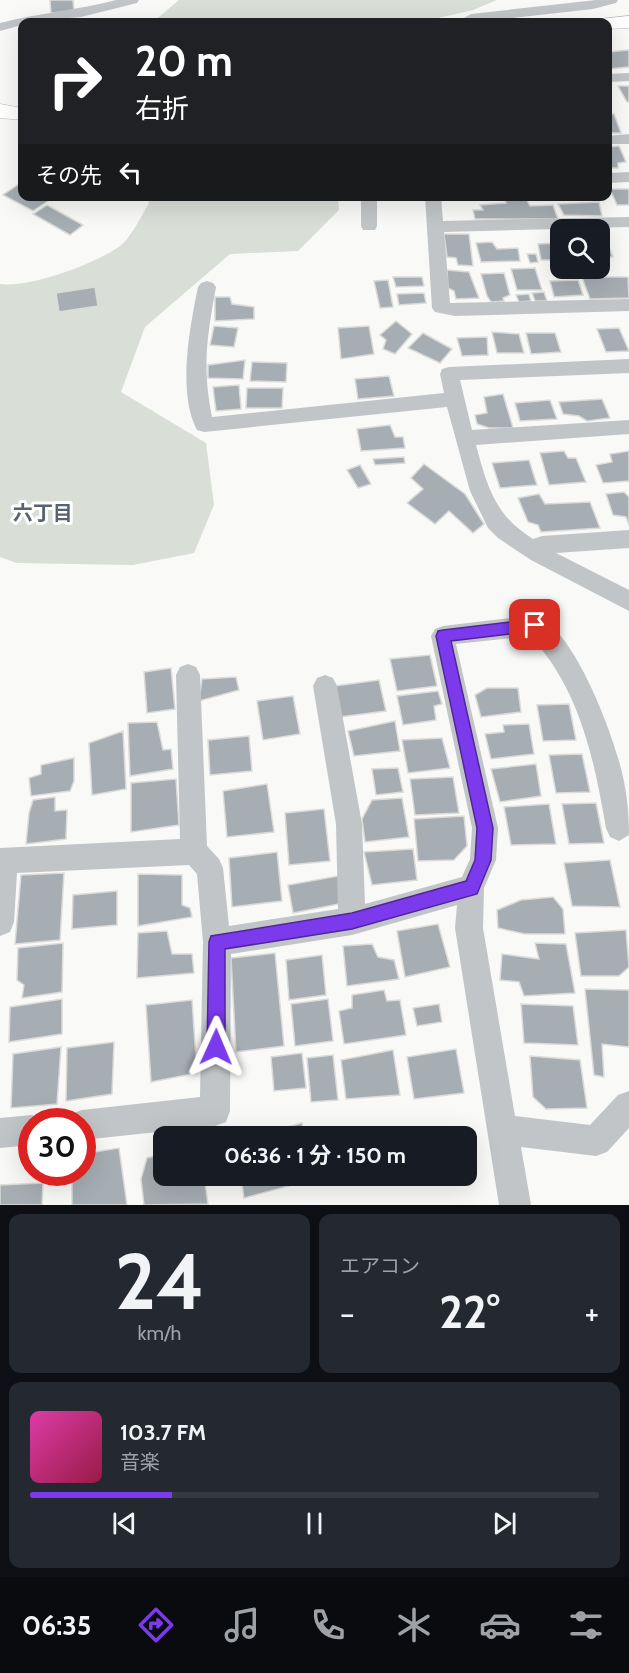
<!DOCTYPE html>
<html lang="ja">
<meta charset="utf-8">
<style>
body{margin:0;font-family:Cabin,"Noto Sans JP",sans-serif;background:#242831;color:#f1f3f6;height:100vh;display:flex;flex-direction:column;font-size:22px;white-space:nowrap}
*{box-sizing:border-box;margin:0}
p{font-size:20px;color:#9ea1a6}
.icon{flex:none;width:33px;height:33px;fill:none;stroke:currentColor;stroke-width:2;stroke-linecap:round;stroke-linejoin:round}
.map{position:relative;height:1205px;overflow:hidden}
.side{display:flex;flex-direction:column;gap:9px;padding:9px;background:#0d0f14;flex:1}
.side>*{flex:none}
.guide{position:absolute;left:18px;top:18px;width:594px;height:183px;border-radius:12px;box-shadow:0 6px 24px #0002;background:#202124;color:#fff;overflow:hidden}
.controls{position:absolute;left:550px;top:219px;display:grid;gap:12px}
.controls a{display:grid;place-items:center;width:60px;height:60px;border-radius:12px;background:#171b24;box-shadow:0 6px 24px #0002;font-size:30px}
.speed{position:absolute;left:18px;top:1108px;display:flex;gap:12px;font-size:30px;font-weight:700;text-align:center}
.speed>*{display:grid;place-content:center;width:78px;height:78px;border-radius:50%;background:#171b24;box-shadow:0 6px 24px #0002;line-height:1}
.speed .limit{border:9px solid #d22;background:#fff;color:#111}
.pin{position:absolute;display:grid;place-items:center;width:51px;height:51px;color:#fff;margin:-26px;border-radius:12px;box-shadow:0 3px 9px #0006}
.me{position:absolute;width:66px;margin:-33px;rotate:1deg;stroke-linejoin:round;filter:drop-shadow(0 0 4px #0008)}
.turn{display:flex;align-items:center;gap:21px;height:126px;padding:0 18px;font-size:27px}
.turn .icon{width:78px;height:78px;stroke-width:2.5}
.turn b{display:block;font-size:42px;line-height:51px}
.then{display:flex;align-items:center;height:57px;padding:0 18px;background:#0003;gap:12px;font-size:22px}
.big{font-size:45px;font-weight:700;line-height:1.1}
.side .tile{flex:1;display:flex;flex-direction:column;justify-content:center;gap:9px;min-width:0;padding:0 21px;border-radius:12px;background:#242831}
.side .dial{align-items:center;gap:0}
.dial b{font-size:78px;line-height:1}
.song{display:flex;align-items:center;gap:18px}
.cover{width:72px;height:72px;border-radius:9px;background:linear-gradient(135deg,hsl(320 70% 55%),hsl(340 70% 35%))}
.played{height:6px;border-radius:3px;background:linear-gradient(90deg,#7c3aed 25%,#363941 25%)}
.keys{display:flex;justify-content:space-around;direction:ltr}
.heat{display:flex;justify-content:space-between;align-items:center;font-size:33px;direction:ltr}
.side .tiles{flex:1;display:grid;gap:9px;grid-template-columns:1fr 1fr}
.tile:last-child{grid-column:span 2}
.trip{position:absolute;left:153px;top:1126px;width:324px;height:60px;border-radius:12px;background:#171b24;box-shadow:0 6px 24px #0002;font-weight:700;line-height:60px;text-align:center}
.tabs{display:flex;height:96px;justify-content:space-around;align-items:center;background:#090b0e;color:#9ea1a6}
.tabs .icon{width:42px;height:42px}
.tabs .current{color:#7c3aed}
.tabs b{font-size:27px;color:#f1f3f6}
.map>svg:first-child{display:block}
</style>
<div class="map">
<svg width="629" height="1205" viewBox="0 0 629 1205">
<rect width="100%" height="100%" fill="#f9f9f7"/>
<!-- green -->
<path fill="#d9ded7" d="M179,0H497L473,10L434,19L431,22H153Z
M147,197H338L339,210L298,251L230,254L145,327L121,392L206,443L214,505L194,553L133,565L17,563L0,557V284C30,288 95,264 120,246C130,239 142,215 149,203Z"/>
<!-- building -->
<path fill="#a6aeb3" stroke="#dbdbd9" stroke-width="1.5" d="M50,0H73L74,11L51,13Z
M629,50V67L608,69V52Z
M618,86H629V102H627Z
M608,114H614L621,133H608Z
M619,146L626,162L618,163V168H608V147Z
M22,182V196L54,197L33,211L3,195Z
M610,189H629V205H617Z
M504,196H525L530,206L553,205L558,219H475L473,210H483L480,205L506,203Z
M599,202L602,216L564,215L558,204Z
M47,205L83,225L70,235L33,214Z
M444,234H469L473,266L458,265L456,258L447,257Z
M492,242L497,249L518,248L520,261L481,262L476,243Z
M600,242H607L613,257H600Z
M561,243V260H541L538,244Z
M527,254H536L538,262L530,263Z
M535,268L542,290H517L511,269Z
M447,270L469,272L479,298L456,299L454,291L448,288Z
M504,273L510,295L503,298L504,301L491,302L487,296L481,274Z
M393,277H422L424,286L396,287Z
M582,277H628L629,298L590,299Z
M388,280L393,307L380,308L374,281Z
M578,280L583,295L554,297L550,281Z
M95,287L98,306L59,312L56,293Z
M544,292L547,301H535L532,293Z
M424,293L426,303L399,305L397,294Z
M529,294L531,301L519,302L516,295Z
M215,297H230L232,304L254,307V319L215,321Z
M396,321L412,334L395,354L383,349L386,340L380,335Z
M214,326L238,328L234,347L210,345Z
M369,326L374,354L341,359L338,328Z
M619,328L629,351L606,352L597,329Z
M492,332L519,334L524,353H497Z
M423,333L452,349L440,363L408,348Z
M526,333H555L561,352L531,354Z
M487,337L488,355L462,356L457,338Z
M245,360L243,379L208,378V365Z
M252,362L287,363L286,382L250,381Z
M389,376L394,396L358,399L355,379Z
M239,385L241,409L216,411L213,387Z
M247,388H283L282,408H246Z
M503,394L513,428H489L477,424L475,415L487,413L484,397Z
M602,399L610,418L587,421L579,416L563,414L559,402Z
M550,400L557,419L520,421L515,403Z
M390,425L395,437H403L405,448L361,451L357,429Z
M564,451L568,458H576L586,482L549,485L540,453Z
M629,451V481L603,483L596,465L612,462L610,454Z
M404,457L405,463L375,465L373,459Z
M529,460L537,485L500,488L492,463Z
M424,464L465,494L484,524L473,533L449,511L435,524L407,503L423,489L411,478Z
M360,465L371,484L358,488L347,470Z
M624,492L629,497V525L626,517L613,515L606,494Z
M539,494L545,504L590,502L600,528L541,532L538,525L528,522L518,498Z
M430,655L437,686L397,691L390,659Z
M171,668L175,709L147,713L144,672Z
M236,677L239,690L199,701L202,679Z
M379,680L386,711L340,717L335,686Z
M487,688H518L521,712L481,717L475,695Z
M438,691L442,704L434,706L436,720L403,725L397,696Z
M293,696L300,734L263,740L257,701Z
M569,704L576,740L543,741L537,705Z
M395,721L400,751L354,756L348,731Z
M157,722L163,750L171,749L173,769L130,776L128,723Z
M529,724L534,754L491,759L485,734L504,732L503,725Z
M123,731L126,789L92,795L89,743Z
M249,736L252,771L210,775L208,740Z
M442,738L450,768L408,773L402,740Z
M582,754L590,792L556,793L549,755Z
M74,758V781L70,791L31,796L29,778L41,774V765Z
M536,764L541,796L500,802L491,769Z
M398,768L403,792L376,795L372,769Z
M453,777L459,813L415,815L410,779Z
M176,779L179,825L131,832V783Z
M267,784L274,832L227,837L223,791Z
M55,797V811L67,810L66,839L26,844L29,813L33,800Z
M402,798L409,837L365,842L362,819L372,800Z
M596,803L604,843L569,844L562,804Z
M549,804L556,844L511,845L504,807Z
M324,809L330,861L289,865L285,813Z
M464,816L467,846L454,860L418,861L414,819Z
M413,849L417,880L372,885L364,852Z
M277,852L282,901L232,907L229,858Z
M610,860L620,907L572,906L564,863Z
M64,873L60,940L15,944L21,875Z
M138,874L182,875V905L190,908L192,917L138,926Z
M338,876L344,903L293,913L288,885Z
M117,891V925L72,929L73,895Z
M553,897L563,909L565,934H525L498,928L497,910L521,900Z
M438,924L450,967L405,977L397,931Z
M626,930L629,967L619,976H581L575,933Z
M167,931L172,954H192L194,973L137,978L138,933Z
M63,943L62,992L22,998L24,985L17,980L18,948Z
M535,943L566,944L575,993L524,996L519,982L500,980L502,954L539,959Z
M372,944L378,957L394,960L399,979L347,986L343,946Z
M275,953L284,1046L236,1052L231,958Z
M322,955L326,995L289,1000L286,960Z
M585,989L629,990V1047L602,1044L604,1077L594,1075Z
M384,990L387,1001L400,1000L406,1035L344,1044L339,1011L352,1008V995Z
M62,999V1034L9,1042L10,1007Z
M328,999L333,1041L295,1046L291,1004Z
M192,1000L197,1073L151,1082L146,1005Z
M439,1004L442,1022L417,1026L413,1008Z
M521,1004L573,1006L578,1045L524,1043Z
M114,1042L112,1094L66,1101L67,1048Z
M61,1047L57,1104L11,1108L13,1054Z
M456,1049L464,1093L414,1099L407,1057Z
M393,1050L400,1095L346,1099L341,1060Z
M302,1053L306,1088L274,1091L271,1057Z
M333,1055L338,1100L311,1102L307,1058Z
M530,1056L580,1060L587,1108L546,1109L533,1097Z
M302,1123L304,1137H251Z
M119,1148L127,1205H72V1173H82V1154Z
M164,1154V1176H204L208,1204L144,1205L141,1179L147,1158Z
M241,1176H311V1180L244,1198Z
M43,1183L42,1205H0V1185Z"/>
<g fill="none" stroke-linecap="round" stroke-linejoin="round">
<!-- highway casing -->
<g stroke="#b4b8bb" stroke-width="1">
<path id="highway" d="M629,16V28L608,29V22H598L601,19Z
M0,104L22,108V120L0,118Z"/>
</g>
<!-- street -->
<path fill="#c1c5c8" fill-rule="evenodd" d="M116,0H139L137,3L81,17L22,22V25L0,31V23C39,13 78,10 116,0Z
M596,0H618L616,3L593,9L478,22H466L464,18L471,14Z
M629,73V81L608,82V74Z
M629,134V144H608V136Z
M629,172V182L608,183V173Z
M361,196H377V226L375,230H363L361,226Z
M425,196H441L443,221L629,217V227L444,232L450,303L629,299V311L455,316L435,312L432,308Z
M207,281L213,283L216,287C207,337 202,366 212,417L444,393L440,374L442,369L449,367L629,359V373L460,380L472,430L629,420V434L476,445C487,486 495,516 533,539L542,536L629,530V548L556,553L629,590V611L531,560L498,538L488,528L470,491L447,407L204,432L197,430C177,393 190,326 198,287L201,283Z
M535,615C572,628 608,722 618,758C626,783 629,810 629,835L619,841L610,837L606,828C594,759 580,689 530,636L456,644L498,828L496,860L484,888L483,928L515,1116L590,1125L618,1095L629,1091V1128L607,1152L596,1156L521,1147L531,1205H499L455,928L457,905L352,935L231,954L230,1111L226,1122L215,1126L82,1140V1122H68L71,1114L82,1110L200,1097L203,942L197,874L189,865L17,873L14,922L10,932L0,936V848L180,839L176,675L180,667L188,664L196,667L200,675L207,846L219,859L223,868L229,926L338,909L336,824L313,686L317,678L325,675L333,678L337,686L362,824L365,904L462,877L470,859L472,828L431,636L435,629L443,626Z
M32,1115L43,1119L44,1122H32V1145L0,1148V1118Z"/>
<!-- highway -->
<use href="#highway" fill="#fff" fill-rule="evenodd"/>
</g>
<!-- route -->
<path fill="#7c3aed" stroke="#51269a" stroke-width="1.5" d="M535,619L540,621L542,625L540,629L535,631L451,641L493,828L491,860L477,894L352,929L225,949V1047L222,1054L216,1056L209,1054L207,1047L209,942L211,936L352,913L466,881L475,860L477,828L436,636L438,631L443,630Z"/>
<g text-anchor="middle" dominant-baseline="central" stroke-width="6" stroke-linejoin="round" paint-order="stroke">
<!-- neighbourhood labels -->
<g font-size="20" font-weight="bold" fill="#58646b" stroke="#fff">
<text x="43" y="513">六丁目</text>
</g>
</g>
</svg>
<div class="controls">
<a><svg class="icon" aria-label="search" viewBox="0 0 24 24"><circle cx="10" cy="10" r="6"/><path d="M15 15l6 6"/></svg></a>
</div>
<div class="speed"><div class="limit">30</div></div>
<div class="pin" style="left:535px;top:625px;background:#d93025"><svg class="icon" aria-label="arrive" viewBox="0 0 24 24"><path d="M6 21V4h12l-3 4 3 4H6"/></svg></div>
<svg class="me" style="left:216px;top:1047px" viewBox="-20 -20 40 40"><path d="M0-17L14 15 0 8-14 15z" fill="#7c3aed" stroke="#fff" stroke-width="4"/></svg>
<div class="trip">06:36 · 1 分 · 150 m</div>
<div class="guide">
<div class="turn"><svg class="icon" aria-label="right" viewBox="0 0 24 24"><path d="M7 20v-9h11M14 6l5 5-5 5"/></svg><div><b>20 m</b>右折</div></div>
<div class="then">その先<svg class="icon" aria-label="left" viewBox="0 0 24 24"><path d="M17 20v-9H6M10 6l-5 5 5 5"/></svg></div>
</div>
</div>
<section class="side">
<div class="tiles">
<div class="tile dial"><b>24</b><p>km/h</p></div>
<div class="tile"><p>エアコン</p>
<div class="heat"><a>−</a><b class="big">22°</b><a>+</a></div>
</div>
<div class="tile">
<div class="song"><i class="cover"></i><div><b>103.7 FM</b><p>音楽</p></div></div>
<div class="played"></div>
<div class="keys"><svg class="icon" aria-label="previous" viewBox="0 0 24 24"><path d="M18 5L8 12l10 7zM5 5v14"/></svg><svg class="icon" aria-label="pause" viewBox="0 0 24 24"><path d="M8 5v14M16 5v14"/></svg><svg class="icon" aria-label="next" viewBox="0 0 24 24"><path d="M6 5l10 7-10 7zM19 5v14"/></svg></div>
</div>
</div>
</section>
<nav class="tabs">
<b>06:35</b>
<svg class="icon current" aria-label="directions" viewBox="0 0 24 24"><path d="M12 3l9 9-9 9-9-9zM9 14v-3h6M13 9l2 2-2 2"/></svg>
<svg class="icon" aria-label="music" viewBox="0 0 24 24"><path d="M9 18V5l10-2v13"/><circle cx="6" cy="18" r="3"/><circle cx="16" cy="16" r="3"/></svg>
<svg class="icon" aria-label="phone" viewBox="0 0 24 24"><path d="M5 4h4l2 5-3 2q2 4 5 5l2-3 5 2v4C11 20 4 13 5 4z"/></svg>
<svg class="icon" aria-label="climate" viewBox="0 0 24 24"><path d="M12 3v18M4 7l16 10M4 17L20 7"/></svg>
<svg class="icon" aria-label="car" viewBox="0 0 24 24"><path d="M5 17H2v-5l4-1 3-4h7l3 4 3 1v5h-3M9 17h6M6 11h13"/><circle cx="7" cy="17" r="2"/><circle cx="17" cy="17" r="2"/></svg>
<svg class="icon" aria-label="filters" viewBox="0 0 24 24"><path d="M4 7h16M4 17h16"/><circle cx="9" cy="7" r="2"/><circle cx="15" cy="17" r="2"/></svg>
</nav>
